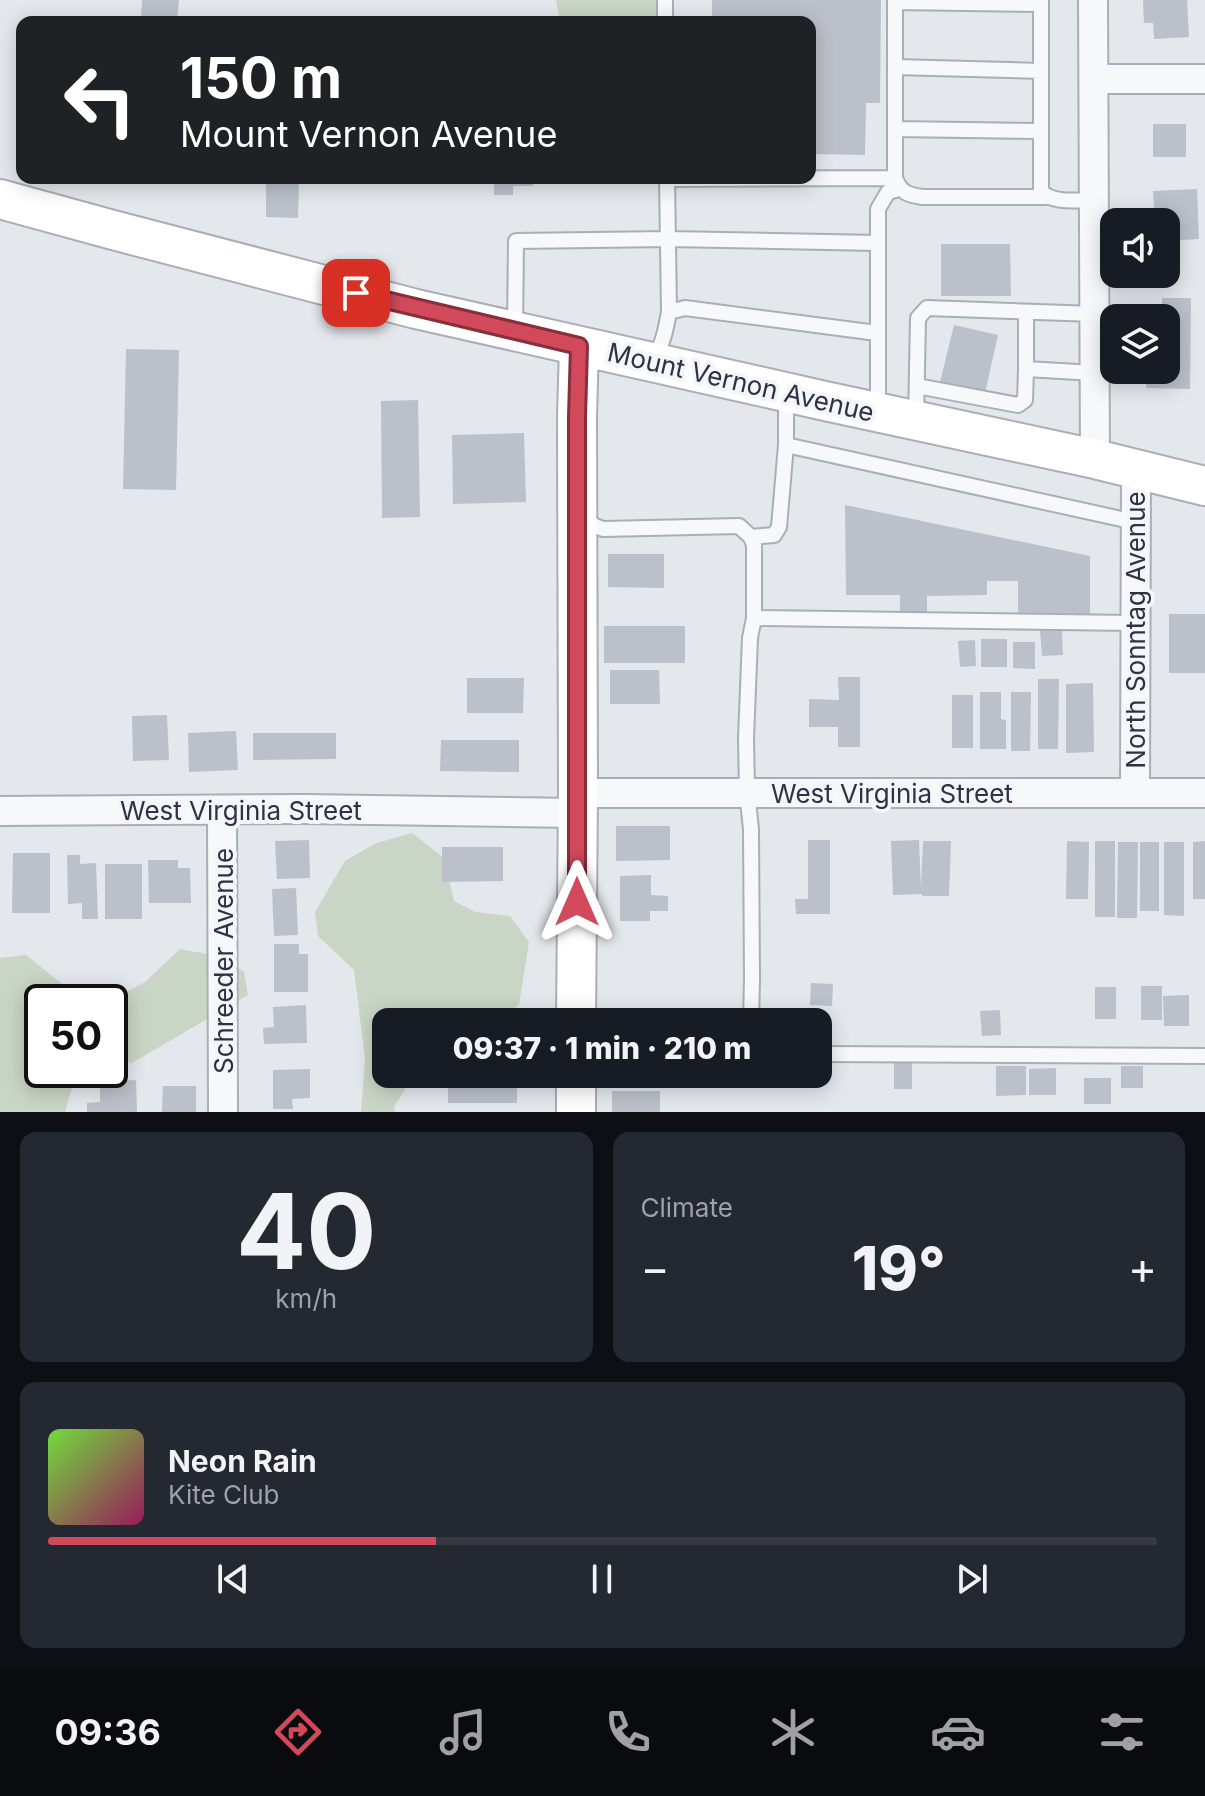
<!DOCTYPE html>
<meta charset="utf-8">
<style>
body{margin:0;font-family:Inter,sans-serif;background:#242831;color:#f1f3f6;height:100vh;display:flex;flex-direction:column;font-size:30px;white-space:nowrap}
*{box-sizing:border-box;margin:0}
p{font-size:26px;color:#9ea1a6}
.icon{flex:none;width:44px;height:44px;fill:none;stroke:currentColor;stroke-width:2;stroke-linecap:round;stroke-linejoin:round}
.map{position:relative;height:1112px;overflow:hidden}
.drawer{display:flex;flex-direction:column;gap:20px;padding:20px;background:#0d0f14;flex:1}
.drawer>*{flex:none}
.guide{position:absolute;left:16px;top:16px;width:800px;height:168px;border-radius:16px;box-shadow:0 4px 20px #0003;background:#202124;color:#fff;overflow:hidden}
.controls{position:absolute;left:1100px;top:208px;display:grid;gap:16px}
.controls a{display:grid;place-items:center;width:80px;height:80px;border-radius:16px;background:#171b24;box-shadow:0 4px 20px #0003;font-size:40px}
.speed{position:absolute;left:24px;top:984px;display:flex;gap:16px;font-size:40px;font-weight:700;text-align:center}
.speed>*{display:grid;place-content:center;width:104px;height:104px;border-radius:50%;background:#171b24;box-shadow:0 4px 20px #0003;line-height:1}
.speed .limit{border:4px solid #111;border-radius:12px;background:#fff;color:#111}
.pin{position:absolute;display:grid;place-items:center;width:68px;height:68px;color:#fff;margin:-34px;border-radius:16px;box-shadow:0 4px 12px #0006}
.me{position:absolute;width:88px;margin:-44px;rotate:0deg;stroke-linejoin:round;filter:drop-shadow(0 0 6px #0008)}
.turn{display:flex;align-items:center;gap:28px;height:168px;padding:0 32px;font-size:36px}
.turn .icon{width:104px;height:104px;stroke-width:2.5}
.turn b{display:block;font-size:56px;line-height:68px}
.big{font-size:60px;font-weight:800;line-height:1.1}
.drawer .widget{flex:1;display:flex;flex-direction:column;justify-content:center;gap:12px;min-width:0;padding:0 28px;border-radius:16px;background:#242831}
.drawer .dial{align-items:center;gap:0}
.dial b{font-size:104px;line-height:1}
.song{display:flex;align-items:center;gap:24px}
.cover{width:96px;height:96px;border-radius:12px;background:linear-gradient(135deg,hsl(100 70% 55%),hsl(330 70% 35%))}
.played{height:8px;border-radius:4px;background:linear-gradient(90deg,#d1495b 35%,#363941 35%)}
.keys{display:flex;justify-content:space-around;direction:ltr}
.heat{display:flex;justify-content:space-between;align-items:center;font-size:44px;direction:ltr}
.drawer .tiles{flex:1;display:grid;gap:20px;grid-template-columns:1fr 1fr}
.widget:last-child{grid-column:span 2}
.trip{position:absolute;left:372px;top:1008px;width:460px;height:80px;border-radius:16px;background:#171b24;box-shadow:0 4px 20px #0003;font-weight:800;line-height:80px;text-align:center}
.menu{display:flex;height:128px;justify-content:space-around;align-items:center;background:#090b0e;color:#9ea1a6}
.menu .icon{width:56px;height:56px}
.menu .selected{color:#d1495b}
.menu b{font-size:36px;color:#f1f3f6}
.map>svg:first-child{display:block}
</style>
<div class="map">
<svg width="1205" height="1112" viewBox="0 0 1205 1112">
<rect width="100%" height="100%" fill="#e4e7ec"/>
<!-- green -->
<path fill="#c9d6c5" d="M556,0H661V22H560Z
M412,833L444,858L454,901L475,912L510,916L529,942L519,1005L492,1022H386V1074H414L394,1107L395,1112H361L365,1058L354,970L318,936L315,912L345,861L374,844Z
M180,949L222,957L244,972L248,995L132,1063L110,1061V1002H42V1070H83L72,1088L65,1112H0V958L26,955L81,999L114,998L145,982Z"/>
<!-- building -->
<path fill="#bbc0ca" d="M142,0H179L177,22H141Z
M712,0H881L880,103H866L865,155L810,154V22H712Z
M1143,0H1187L1189,37L1154,39L1153,23H1144Z
M1153,124H1186V157H1153Z
M266,178H299L298,218L266,217Z
M494,178H533V186H513V195H494Z
M1197,189L1199,239L1166,241V222H1155L1153,191Z
M941,244H1010L1011,296H941Z
M1162,298H1191L1190,389L1146,388V370H1166V318H1162Z
M954,325L998,335L985,393L940,382Z
M126,349L179,350L176,490L123,489Z
M418,400L420,517L382,518L381,401Z
M524,433L526,502L453,504L452,435Z
M845,505L1090,556V617H1018V581H987V595L927,596V612L900,613V595H846Z
M608,554H664V588L608,587Z
M1169,614H1205V673H1169Z
M604,626H685V663H604Z
M1062,630L1063,655L1042,656L1040,631Z
M981,639H1007V667H981Z
M975,640L976,666L960,667L958,641Z
M1013,642H1035V669L1013,668Z
M610,670H659L660,704H610Z
M838,677H860V747H838V727H809V699L839,700Z
M467,678H524L523,713H467Z
M1038,679H1059L1058,749H1038Z
M1093,683L1094,752L1066,753V684Z
M980,692H1001V719L1006,720V749H980Z
M1011,692H1031L1030,751H1011Z
M952,695H973V748H952Z
M167,715L169,760L133,761L132,716Z
M236,731L238,770L189,772L188,733Z
M253,733H336V759L253,760Z
M441,740H519V772L440,771Z
M616,826H670V860L616,861Z
M309,840L310,878L277,879L275,841Z
M808,840H830V914H796L795,899H808Z
M919,840L921,888L923,841H951L949,896H922V894L893,895L891,841Z
M1067,841L1089,842L1088,899H1066Z
M1095,841H1115V917H1095Z
M1205,841V899H1193V842Z
M1118,842H1138L1137,918H1117Z
M1140,842H1159V911H1140Z
M1164,842H1184V916L1164,915Z
M442,847H503V881L442,882Z
M13,853H50V913H12Z
M67,855H80V864L96,863L98,919H82V903L68,904Z
M148,860H178V868H190L191,903H149Z
M105,864H142V919H105Z
M651,875V895L668,896V911H650V921H620V876Z
M296,888L298,935L274,936L272,889Z
M274,944H299V954H308V992H274Z
M811,983L833,984L832,1006L810,1005Z
M1141,986H1162V1020H1141Z
M1095,987H1116V1019H1095Z
M1189,995V1026H1164L1163,996Z
M306,1005L307,1043L264,1044L263,1028L274,1027L273,1007Z
M1000,1010L1001,1035L982,1036L980,1011Z
M912,1059V1089H894V1060Z
M996,1066H1026V1095L996,1096Z
M1121,1066H1143V1088H1121Z
M1056,1068V1095H1029V1069Z
M310,1069V1098L292,1099L293,1109H273V1070Z
M448,1074H517V1103H448Z
M1084,1078H1111V1104H1084Z
M136,1080L137,1112H87V1103L100,1102V1082Z
M163,1086H196V1112H162Z
M612,1091H660V1112H612Z"/>
<g fill="none" stroke-linecap="round" stroke-linejoin="round">
<!-- lane casing -->
<g stroke="#a9aeb7" stroke-width="18">
<path id="lane" d="M895,0V178C901,193 908,195 923,197H1046
M1041,0V191C1052,204 1078,200 1094,200
M895,2L1041,4
M665,22V0
M895,67L1041,71
M895,129L1041,131
M667,179L895,178
M669,312L685,308L877,333
M1026,312V369
M515,330L516,241L668,239L878,243
M653,358C663,346 666,328 669,312L667,178
M917,386L1018,405L1025,400L1026,369L1095,373
M878,409V209L888,192L899,189
M916,420L918,318L927,308L1095,314
M786,445L1135,522
M582,516L595,526L603,529L739,526L751,537L754,545V618L750,638L746,738L747,792L751,829L752,979L751,1022
M751,537L774,535L779,527L786,445V392
M754,618L1135,623
M818,1054L1205,1056"/>
</g>
<!-- street casing -->
<g stroke="#a9aeb7" stroke-width="32">
<path id="street" d="M1093,0L1095,459
M1094,79H1205
M1135,792L1136,468
M578,793H1205
M222,810L223,1112
M0,811L304,809L578,813"/>
</g>
<!-- secondary casing -->
<g stroke="#a9aeb7" stroke-width="42">
<path id="secondary" d="M0,199L113,230L416,309L825,401L1095,459L1205,486
M576,1022L578,793L577,417L579,346
M576,1112V1074"/>
</g>
<!-- lane -->
<use href="#lane" stroke="#f7f8fa" stroke-width="14"/>
<!-- street -->
<use href="#street" stroke="#f7f8fa" stroke-width="28"/>
<!-- secondary -->
<use href="#secondary" stroke="#fff" stroke-width="38"/>
</g>
<g fill="none" stroke-linecap="round" stroke-linejoin="round">
<!-- route casing -->
<g stroke="#882f3b" stroke-width="20">
<path id="route" d="M356,293L579,346L577,417V902"/>
</g>
<!-- route -->
<use href="#route" stroke="#d1495b" stroke-width="14"/>
</g>
<g text-anchor="middle" dominant-baseline="central" stroke-width="8" stroke-linejoin="round" paint-order="stroke">
<!-- street labels -->
<g font-size="26" fill="#2b3445" stroke="#f4f6f9">
<text transform="translate(741 382) rotate(13)">Mount Vernon Avenue</text>
<text transform="translate(1135 630) rotate(-90)">North Sonntag Avenue</text>
<text x="892" y="793">West Virginia Street</text>
<text x="241" y="810">West Virginia Street</text>
<text transform="translate(223 961) rotate(-90)">Schreeder Avenue</text>
</g>
</g>
</svg>
<div class="controls">
<a><svg class="icon" aria-label="sound" viewBox="0 0 24 24"><path d="M4 9h4l5-4v14l-5-4H4zM17 9q2 3 0 6"/></svg></a>
<a><svg class="icon" aria-label="layers" viewBox="0 0 24 24"><path d="M12 4l9 5-9 5-9-5zM3 14l9 5 9-5"/></svg></a>
</div>
<div class="speed"><div class="limit">50</div></div>
<div class="pin" style="left:356px;top:293px;background:#d93025"><svg class="icon" aria-label="arrive" viewBox="0 0 24 24"><path d="M6 21V4h12l-3 4 3 4H6"/></svg></div>
<svg class="me" style="left:577px;top:902px" viewBox="-20 -20 40 40"><path d="M0-17L14 15 0 8-14 15z" fill="#d1495b" stroke="#fff" stroke-width="4"/></svg>
<div class="trip">09:37 · 1 min · 210 m</div>
<div class="guide">
<div class="turn"><svg class="icon" aria-label="left" viewBox="0 0 24 24"><path d="M17 20v-9H6M10 6l-5 5 5 5"/></svg><div><b>150 m</b>Mount Vernon Avenue</div></div>
</div>
</div>
<section class="drawer">
<div class="tiles">
<div class="widget dial"><b>40</b><p>km/h</p></div>
<div class="widget"><p>Climate</p>
<div class="heat"><a>−</a><b class="big">19°</b><a>+</a></div>
</div>
<div class="widget">
<div class="song"><i class="cover"></i><div><b>Neon Rain</b><p>Kite Club</p></div></div>
<div class="played"></div>
<div class="keys"><svg class="icon" aria-label="previous" viewBox="0 0 24 24"><path d="M18 5L8 12l10 7zM5 5v14"/></svg><svg class="icon" aria-label="pause" viewBox="0 0 24 24"><path d="M8 5v14M16 5v14"/></svg><svg class="icon" aria-label="next" viewBox="0 0 24 24"><path d="M6 5l10 7-10 7zM19 5v14"/></svg></div>
</div>
</div>
</section>
<nav class="menu">
<b>09:36</b>
<svg class="icon selected" aria-label="directions" viewBox="0 0 24 24"><path d="M12 3l9 9-9 9-9-9zM9 14v-3h6M13 9l2 2-2 2"/></svg>
<svg class="icon" aria-label="music" viewBox="0 0 24 24"><path d="M9 18V5l10-2v13"/><circle cx="6" cy="18" r="3"/><circle cx="16" cy="16" r="3"/></svg>
<svg class="icon" aria-label="phone" viewBox="0 0 24 24"><path d="M5 4h4l2 5-3 2q2 4 5 5l2-3 5 2v4C11 20 4 13 5 4z"/></svg>
<svg class="icon" aria-label="climate" viewBox="0 0 24 24"><path d="M12 3v18M4 7l16 10M4 17L20 7"/></svg>
<svg class="icon" aria-label="car" viewBox="0 0 24 24"><path d="M5 17H2v-5l4-1 3-4h7l3 4 3 1v5h-3M9 17h6M6 11h13"/><circle cx="7" cy="17" r="2"/><circle cx="17" cy="17" r="2"/></svg>
<svg class="icon" aria-label="filters" viewBox="0 0 24 24"><path d="M4 7h16M4 17h16"/><circle cx="9" cy="7" r="2"/><circle cx="15" cy="17" r="2"/></svg>
</nav>
